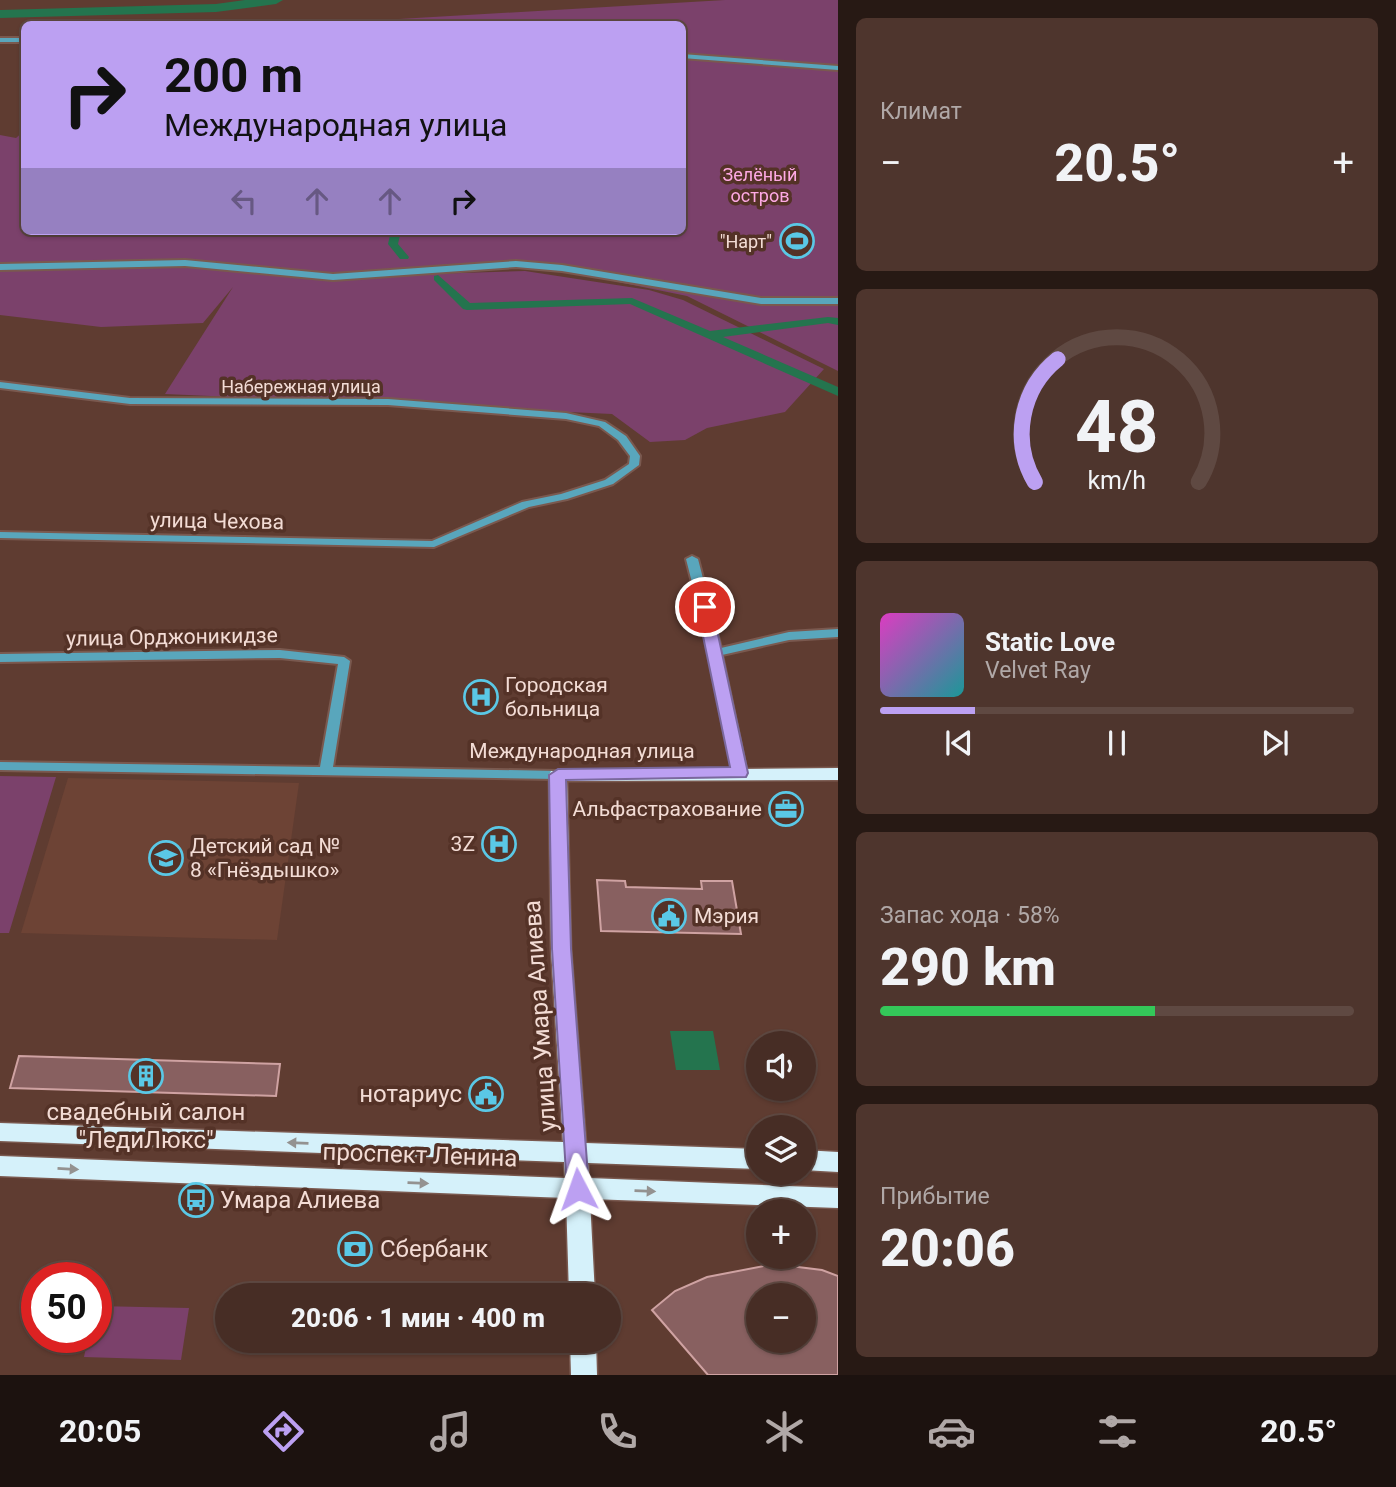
<!DOCTYPE html>
<html lang="ru">
<meta charset="utf-8">
<style>
body{margin:0;font-family:Roboto,sans-serif;background:#4e352d;color:#f1f3f6;height:100vh;display:flex;flex-direction:column;font-size:26px;white-space:nowrap}
*{box-sizing:border-box;margin:0}
p{font-size:23px;color:#b0a8a7}
.icon{flex:none;width:38px;height:38px;fill:none;stroke:currentColor;stroke-width:2;stroke-linecap:round;stroke-linejoin:round}
.map{position:relative;flex:1;overflow:hidden}
.side{display:flex;flex-direction:column;gap:18px;padding:18px;background:#271914;width:558px}
.side>*{flex:none}
.guide{position:absolute;left:21px;top:21px;width:665px;height:214px;border-radius:10px;box-shadow:0 2px 5px #0004,0 0 0 2px #5f4942;background:#bca0f2;color:#111;overflow:hidden}
.buttons{position:absolute;left:746px;top:1031px;display:grid;gap:14px}
.buttons a{display:grid;place-items:center;width:70px;height:70px;border-radius:50%;background:#472d25;box-shadow:0 2px 5px #0004,0 0 0 2px #5f4942;font-size:35px}
.speed{position:absolute;left:21px;top:1262px;display:flex;gap:14px;font-size:35px;font-weight:700;text-align:center}
.speed>*{display:grid;place-content:center;width:91px;height:91px;border-radius:50%;background:#472d25;box-shadow:0 2px 5px #0004,0 0 0 2px #5f4942;line-height:1}
.speed .limit{border:10px solid #d22;background:#fff;color:#111}
.pin{position:absolute;display:grid;place-items:center;width:60px;height:60px;color:#fff;margin:-30px;border:4px solid #fff;border-radius:50%;box-shadow:0 2px 7px #0007}
.me{position:absolute;width:77px;margin:-38px;rotate:356deg;stroke-linejoin:round;filter:drop-shadow(0 0 5px #0008)}
.turn{display:flex;align-items:center;gap:24px;height:147px;padding:0 28px;font-size:32px}
.turn .icon{width:91px;height:91px;stroke-width:2.5}
.turn b{display:block;font-size:49px;line-height:60px}
.lanes{display:flex;align-items:center;height:66px;padding:0 28px;background:#0003;justify-content:center;gap:35px;direction:ltr}
.lanes .off{opacity:.35}
.big{font-size:52px;font-weight:800;line-height:1.1}
.side .widget{flex:1;display:flex;flex-direction:column;justify-content:center;gap:10px;min-width:0;padding:0 24px;border-radius:10px;background:#4e352d}
.side .dial{align-items:center;gap:0}
.dial svg{height:182px;overflow:visible;fill:none;stroke:#5f4942;stroke-width:7;stroke-linecap:round;text-anchor:middle}
.dial text{fill:#f1f3f6;stroke:none}
.song{display:flex;align-items:center;gap:21px}
.cover{width:84px;height:84px;border-radius:10px;background:linear-gradient(135deg,hsl(310 70% 55%),hsl(180 70% 35%))}
.played{height:7px;border-radius:4px;background:linear-gradient(90deg,#bca0f2 20%,#5f4942 20%)}
.keys{display:flex;justify-content:space-around;direction:ltr}
.heat{display:flex;justify-content:space-between;align-items:center;font-size:38px;direction:ltr}
.charge{height:10px;border-radius:5px;background:linear-gradient(90deg,#34c759 58%,#5f4942 0)}
.trip{position:absolute;left:215px;top:1283px;width:406px;height:70px;border-radius:35px;background:#472d25;box-shadow:0 2px 5px #0004,0 0 0 2px #5f4942;font-weight:800;line-height:70px;text-align:center}
.dock{display:flex;height:112px;justify-content:space-around;align-items:center;background:#1c120f;color:#b0a8a7}
.dock .icon{width:49px;height:49px}
.dock .on{color:#bca0f2}
.dock b{font-size:32px;color:#f1f3f6}
main{display:flex;flex:1;min-height:0}
.map>svg:first-child{display:block}
</style>
<main>
<div class="map">
<svg width="838" height="1375" viewBox="0 0 838 1375">
<rect width="100%" height="100%" fill="#5f3c31"/>
<!-- built -->
<path fill="#6d4335" d="M68,778L299,783L277,940L21,933Z"/>
<!-- green -->
<path fill="#7b416b" d="M725,0H838V371L687,296L520,262L362,276L525,271L649,290L683,300L824,369L785,412L707,428L685,440L650,442L612,414L165,394L233,287L203,323L101,327L0,315V135L16,138L24,131V231H682V24H313Z
M0,776L56,777L9,933H0Z
M96,1306L189,1308L181,1360L84,1357L88,1337H96Z"/>
<!-- water -->
<path fill="#24744e" d="M670,1031H713L720,1070H676Z"/>
<g fill="none" stroke-linecap="round" stroke-linejoin="round">
<!-- canal -->
<path fill="#24744e" fill-rule="evenodd" d="M391,231H401L398,244L409,257L408,259H400L388,244Z
M438,275L470,303L632,298L710,331L828,317L838,318V325L828,323L723,337L838,387V396L630,304L467,310L463,309L434,280V276Z"/>
<!-- river -->
<path fill="#24744e" fill-rule="evenodd" d="M245,0H283L276,4L216,12L0,18V10L216,4Z"/>
</g>
<!-- building -->
<path fill="#886060" stroke="#cfa2a2" stroke-width="2" fill-rule="evenodd" d="M597,880L625,881L626,887L702,889L701,881H732L741,934L601,931Z
M19,1056L280,1064L276,1096L10,1088Z
M774,1264L822,1270L838,1276V1375H708L652,1310L675,1291L707,1277ZM758,1295H803V1340H758Z"/>
<g fill="none" stroke-linecap="round" stroke-linejoin="round">
<!-- minor casing -->
<g stroke="#7a594f" stroke-width="4">
<path id="minor" d="M0,38H24V42H0Z
M682,54L838,66V70L682,58Z
M185,260L333,274L516,261L562,265L761,298H838V304H761L562,271L516,267L333,280L185,266L0,270V264Z
M0,382L130,398L388,399L566,413L605,422L626,436L640,456L639,465L613,484L567,499L529,507L434,547L0,538V532L432,541L522,502L561,494L605,480L629,464L630,456L618,440L599,426L566,419L388,405L130,404L0,388Z
M692,556L698,559L721,648L789,632L838,629V637L789,640L722,655L747,773L740,777L733,773L710,653L686,559Z
M280,650L344,657L350,661L333,767L558,771L565,775L558,779L0,770V762L320,767L338,664L280,658L0,662V654Z"/>
</g>
<!-- major casing -->
<g stroke="#7a594f" stroke-width="3">
<path id="major" d="M838,768V780L567,781L571,949L586,1143L758,1149V1169L588,1163L589,1178L838,1188V1208L590,1199L595,1295H569L566,1198L0,1176V1156L565,1178L564,1162L0,1141V1123L563,1142L551,949L549,775L551,771Z
M803,1150L838,1152V1172L803,1170Z
M570,1340H596L597,1375H571Z"/>
</g>
<!-- minor -->
<use href="#minor" fill="#59a6bc" fill-rule="evenodd"/>
<!-- major -->
<use href="#major" fill="#d5f1fa" fill-rule="evenodd"/>
</g>
<!-- one-way arrows -->
<defs><path id="oneway-solid" d="M-6-.8H1V-3.2L6.5 0L1 3.2V.8H-6Z" transform="scale(1.75)"/></defs>
<g fill="#949290">
<use href="#oneway-solid" transform="translate(298 1143) rotate(-178)"/>
<use href="#oneway-solid" transform="translate(68 1169) rotate(3)"/>
<use href="#oneway-solid" transform="translate(418 1183) rotate(2)"/>
<use href="#oneway-solid" transform="translate(645 1191) rotate(2)"/>
</g>
<!-- route -->
<path fill="#bca0f2" stroke="#7a689d" stroke-width="2" d="M705,603L712,607L748,773L746,777L566,780L571,949L589,1189L586,1196L578,1198L571,1196L567,1189L552,949L549,775L558,769L730,767L697,607Z"/>
<!-- icons -->
<defs>
<g id="stadium-ring" transform="scale(1.75)"><circle r="9.5" fill="#543227" stroke="#5ac8e6" stroke-width="1.5"/><path d="M0-5a6.5 5 0 1 0 0 10a6.5 5 0 1 0 0-10ZM-3.5-1.8h7v3.6h-7Z" fill="#5ac8e6"/></g>
<g id="hospital-ring" transform="scale(1.75)"><circle r="9.5" fill="#543227" stroke="#5ac8e6" stroke-width="1.5"/><path d="M-5-5h3v3.5h4V-5h3V5h-3V1.5h-4V5h-3Z" fill="#5ac8e6"/></g>
<g id="office-ring" transform="scale(1.75)"><circle r="9.5" fill="#543227" stroke="#5ac8e6" stroke-width="1.5"/><path d="M-6-3h4V-5.5h4V-3h4V5H-6ZM-1-4.5V-3h2v-1.5ZM-6 0V1H6V0Z" fill="#5ac8e6"/></g>
<g id="school-ring" transform="scale(1.75)"><circle r="9.5" fill="#543227" stroke="#5ac8e6" stroke-width="1.5"/><path d="M0-5L7-2L0 1L-7-2ZM-4 1L0 2.5L4 1V4Q0 6-4 4Z" fill="#5ac8e6"/></g>
<g id="civic-ring" transform="scale(1.75)"><circle r="9.5" fill="#543227" stroke="#5ac8e6" stroke-width="1.5"/><path d="M-.6-6.5H3V-4.5H.6V-3L4-1V1h2V6H-6V1h2V-1L-.6-3ZM-1.2 2.5V6h2.4V2.5Z" fill="#5ac8e6"/></g>
<g id="building-ring" transform="scale(1.75)"><circle r="9.5" fill="#543227" stroke="#5ac8e6" stroke-width="1.5"/><path d="M-4-6H4V6H1V3H-1V6H-4ZM-2.5-4.3h1.7v1.8h-1.7ZM.8-4.3h1.7v1.8H.8ZM-2.5-1h1.7V.8h-1.7ZM.8-1h1.7V.8H.8Z" fill="#5ac8e6"/></g>
<g id="bus-ring" transform="scale(1.75)"><circle r="9.5" fill="#543227" stroke="#5ac8e6" stroke-width="1.5"/><path d="M-5-6H5V4H4V6H2V4H-2V6H-4V4H-5ZM-3.5-4V0h7V-4ZM-3.5 1.2v1.5H-2V1.2ZM2 1.2v1.5H3.5V1.2Z" fill="#5ac8e6"/></g>
<g id="bank-ring" transform="scale(1.75)"><circle r="9.5" fill="#543227" stroke="#5ac8e6" stroke-width="1.5"/><path d="M-6-4H6V4H-6ZM0-2.3a2.3 2.3 0 1 0 0 4.6a2.3 2.3 0 1 0 0-4.6Z" fill="#5ac8e6"/></g>
</defs>
<g fill-rule="evenodd">
<use href="#stadium-ring" x="797" y="241"/>
<use href="#hospital-ring" x="481" y="697"/>
<use href="#office-ring" x="786" y="809"/>
<use href="#hospital-ring" x="499" y="844"/>
<use href="#school-ring" x="166" y="858"/>
<use href="#civic-ring" x="669" y="916"/>
<use href="#building-ring" x="146" y="1076"/>
<use href="#civic-ring" x="486" y="1094"/>
<use href="#bus-ring" x="196" y="1200"/>
<use href="#bank-ring" x="355" y="1249"/>
</g>
<g text-anchor="middle" dominant-baseline="central" stroke-width="7" stroke-linejoin="round" paint-order="stroke">
<!-- far-park labels -->
<g font-size="18" fill="#fea9e4" stroke="#543227">
<text x="760" y="174">Зелёный<tspan x="760" dy="21">остров</tspan></text>
</g>
<!-- far-poi labels -->
<g font-size="18" fill="#f3dcd5" stroke="#543227" text-anchor="end">
<text x="772" y="241">"Нарт"</text>
</g>
<!-- far-street labels -->
<g font-size="18" fill="#f3dcd5" stroke="#543227">
<text x="301" y="386">Набережная улица</text>
</g>
<!-- street labels -->
<g font-size="21" fill="#f3dcd5" stroke="#543227">
<text transform="translate(217 521) rotate(1)">улица Чехова</text>
<text transform="translate(172 637) rotate(-1)">улица Орджоникидзе</text>
<text x="582" y="751">Международная улица</text>
</g>
<!-- poi labels -->
<g font-size="21" fill="#f3dcd5" stroke="#543227" text-anchor="start">
<text x="505" y="685">Городская<tspan x="505" dy="24">больница</tspan></text>
<text x="762" y="809" text-anchor="end">Альфастрахование</text>
<text x="475" y="844" text-anchor="end">3Z</text>
<text x="190" y="846">Детский сад №<tspan x="190" dy="24">8 «Гнёздышко»</tspan></text>
<text x="694" y="916">Мэрия</text>
</g>
<!-- near-street labels -->
<g font-size="24" fill="#f3dcd5" stroke="#543227">
<text transform="translate(540 1016) rotate(-94)">улица Умара Алиева</text>
<text transform="translate(420 1155) rotate(2)">проспект Ленина</text>
</g>
<!-- near-poi labels -->
<g font-size="24" fill="#f3dcd5" stroke="#543227" text-anchor="start">
<text x="462" y="1094" text-anchor="end">нотариус</text>
<text x="146" y="1112" text-anchor="middle">свадебный салон<tspan x="146" dy="28">"ЛедиЛюкс"</tspan></text>
<text x="220" y="1200">Умара Алиева</text>
<text x="380" y="1249">Сбербанк</text>
</g>
</g>
</svg>
<div class="buttons">
<a><svg class="icon" aria-label="sound" viewBox="0 0 24 24"><path d="M4 9h4l5-4v14l-5-4H4zM17 9q2 3 0 6"/></svg></a>
<a><svg class="icon" aria-label="layers" viewBox="0 0 24 24"><path d="M12 4l9 5-9 5-9-5zM3 14l9 5 9-5"/></svg></a>
<a>+</a>
<a>−</a>
</div>
<div class="speed"><div class="limit">50</div></div>
<div class="pin" style="left:705px;top:607px;background:#d93025"><svg class="icon" aria-label="arrive" viewBox="0 0 24 24"><path d="M6 21V4h12l-3 4 3 4H6"/></svg></div>
<svg class="me" style="left:578px;top:1189px" viewBox="-20 -20 40 40"><path d="M0-17L14 15 0 8-14 15z" fill="#bca0f2" stroke="#fff" stroke-width="4"/></svg>
<div class="trip">20:06 · 1 мин · 400 m</div>
<div class="guide">
<div class="turn"><svg class="icon" aria-label="right" viewBox="0 0 24 24"><path d="M7 20v-9h11M14 6l5 5-5 5"/></svg><div><b>200 m</b>Международная улица</div></div>
<div class="lanes"><svg class="icon off" aria-label="left" viewBox="0 0 24 24"><path d="M17 20v-9H6M10 6l-5 5 5 5"/></svg><svg class="icon off" aria-label="ahead" viewBox="0 0 24 24"><path d="M12 20V5M6 11l6-6 6 6"/></svg><svg class="icon off" aria-label="ahead" viewBox="0 0 24 24"><path d="M12 20V5M6 11l6-6 6 6"/></svg><svg class="icon" aria-label="right" viewBox="0 0 24 24"><path d="M7 20v-9h11M14 6l5 5-5 5"/></svg></div>
</div>
</div>
<section class="side">
<div class="widget"><p>Климат</p>
<div class="heat"><a>−</a><b class="big">20.5°</b><a>+</a></div>
</div>
<div class="widget dial"><svg viewBox="0 0 100 80">
<path d="M14 69A42 42 0 1 1 86 69"/>
<path d="M14 69A42 42 0 0 1 24 15" stroke="#bca0f2"/>
<text x="50" y="56" font-size="32" font-weight="700">48</text>
<text x="50" y="72" font-size="11">km/h</text>
</svg></div>
<div class="widget">
<div class="song"><i class="cover"></i><div><b>Static Love</b><p>Velvet Ray</p></div></div>
<div class="played"></div>
<div class="keys"><svg class="icon" aria-label="previous" viewBox="0 0 24 24"><path d="M18 5L8 12l10 7zM5 5v14"/></svg><svg class="icon" aria-label="pause" viewBox="0 0 24 24"><path d="M8 5v14M16 5v14"/></svg><svg class="icon" aria-label="next" viewBox="0 0 24 24"><path d="M6 5l10 7-10 7zM19 5v14"/></svg></div>
</div>
<div class="widget"><p>Запас хода · 58%</p><b class="big">290 km</b><div class="charge"></div></div>
<div class="widget"><p>Прибытие</p><b class="big">20:06</b></div>
</section>
</main>
<nav class="dock">
<b>20:05</b>
<svg class="icon on" aria-label="directions" viewBox="0 0 24 24"><path d="M12 3l9 9-9 9-9-9zM9 14v-3h6M13 9l2 2-2 2"/></svg>
<svg class="icon" aria-label="music" viewBox="0 0 24 24"><path d="M9 18V5l10-2v13"/><circle cx="6" cy="18" r="3"/><circle cx="16" cy="16" r="3"/></svg>
<svg class="icon" aria-label="phone" viewBox="0 0 24 24"><path d="M5 4h4l2 5-3 2q2 4 5 5l2-3 5 2v4C11 20 4 13 5 4z"/></svg>
<svg class="icon" aria-label="climate" viewBox="0 0 24 24"><path d="M12 3v18M4 7l16 10M4 17L20 7"/></svg>
<svg class="icon" aria-label="car" viewBox="0 0 24 24"><path d="M5 17H2v-5l4-1 3-4h7l3 4 3 1v5h-3M9 17h6M6 11h13"/><circle cx="7" cy="17" r="2"/><circle cx="17" cy="17" r="2"/></svg>
<svg class="icon" aria-label="filters" viewBox="0 0 24 24"><path d="M4 7h16M4 17h16"/><circle cx="9" cy="7" r="2"/><circle cx="15" cy="17" r="2"/></svg>
<b>20.5°</b>
</nav>
